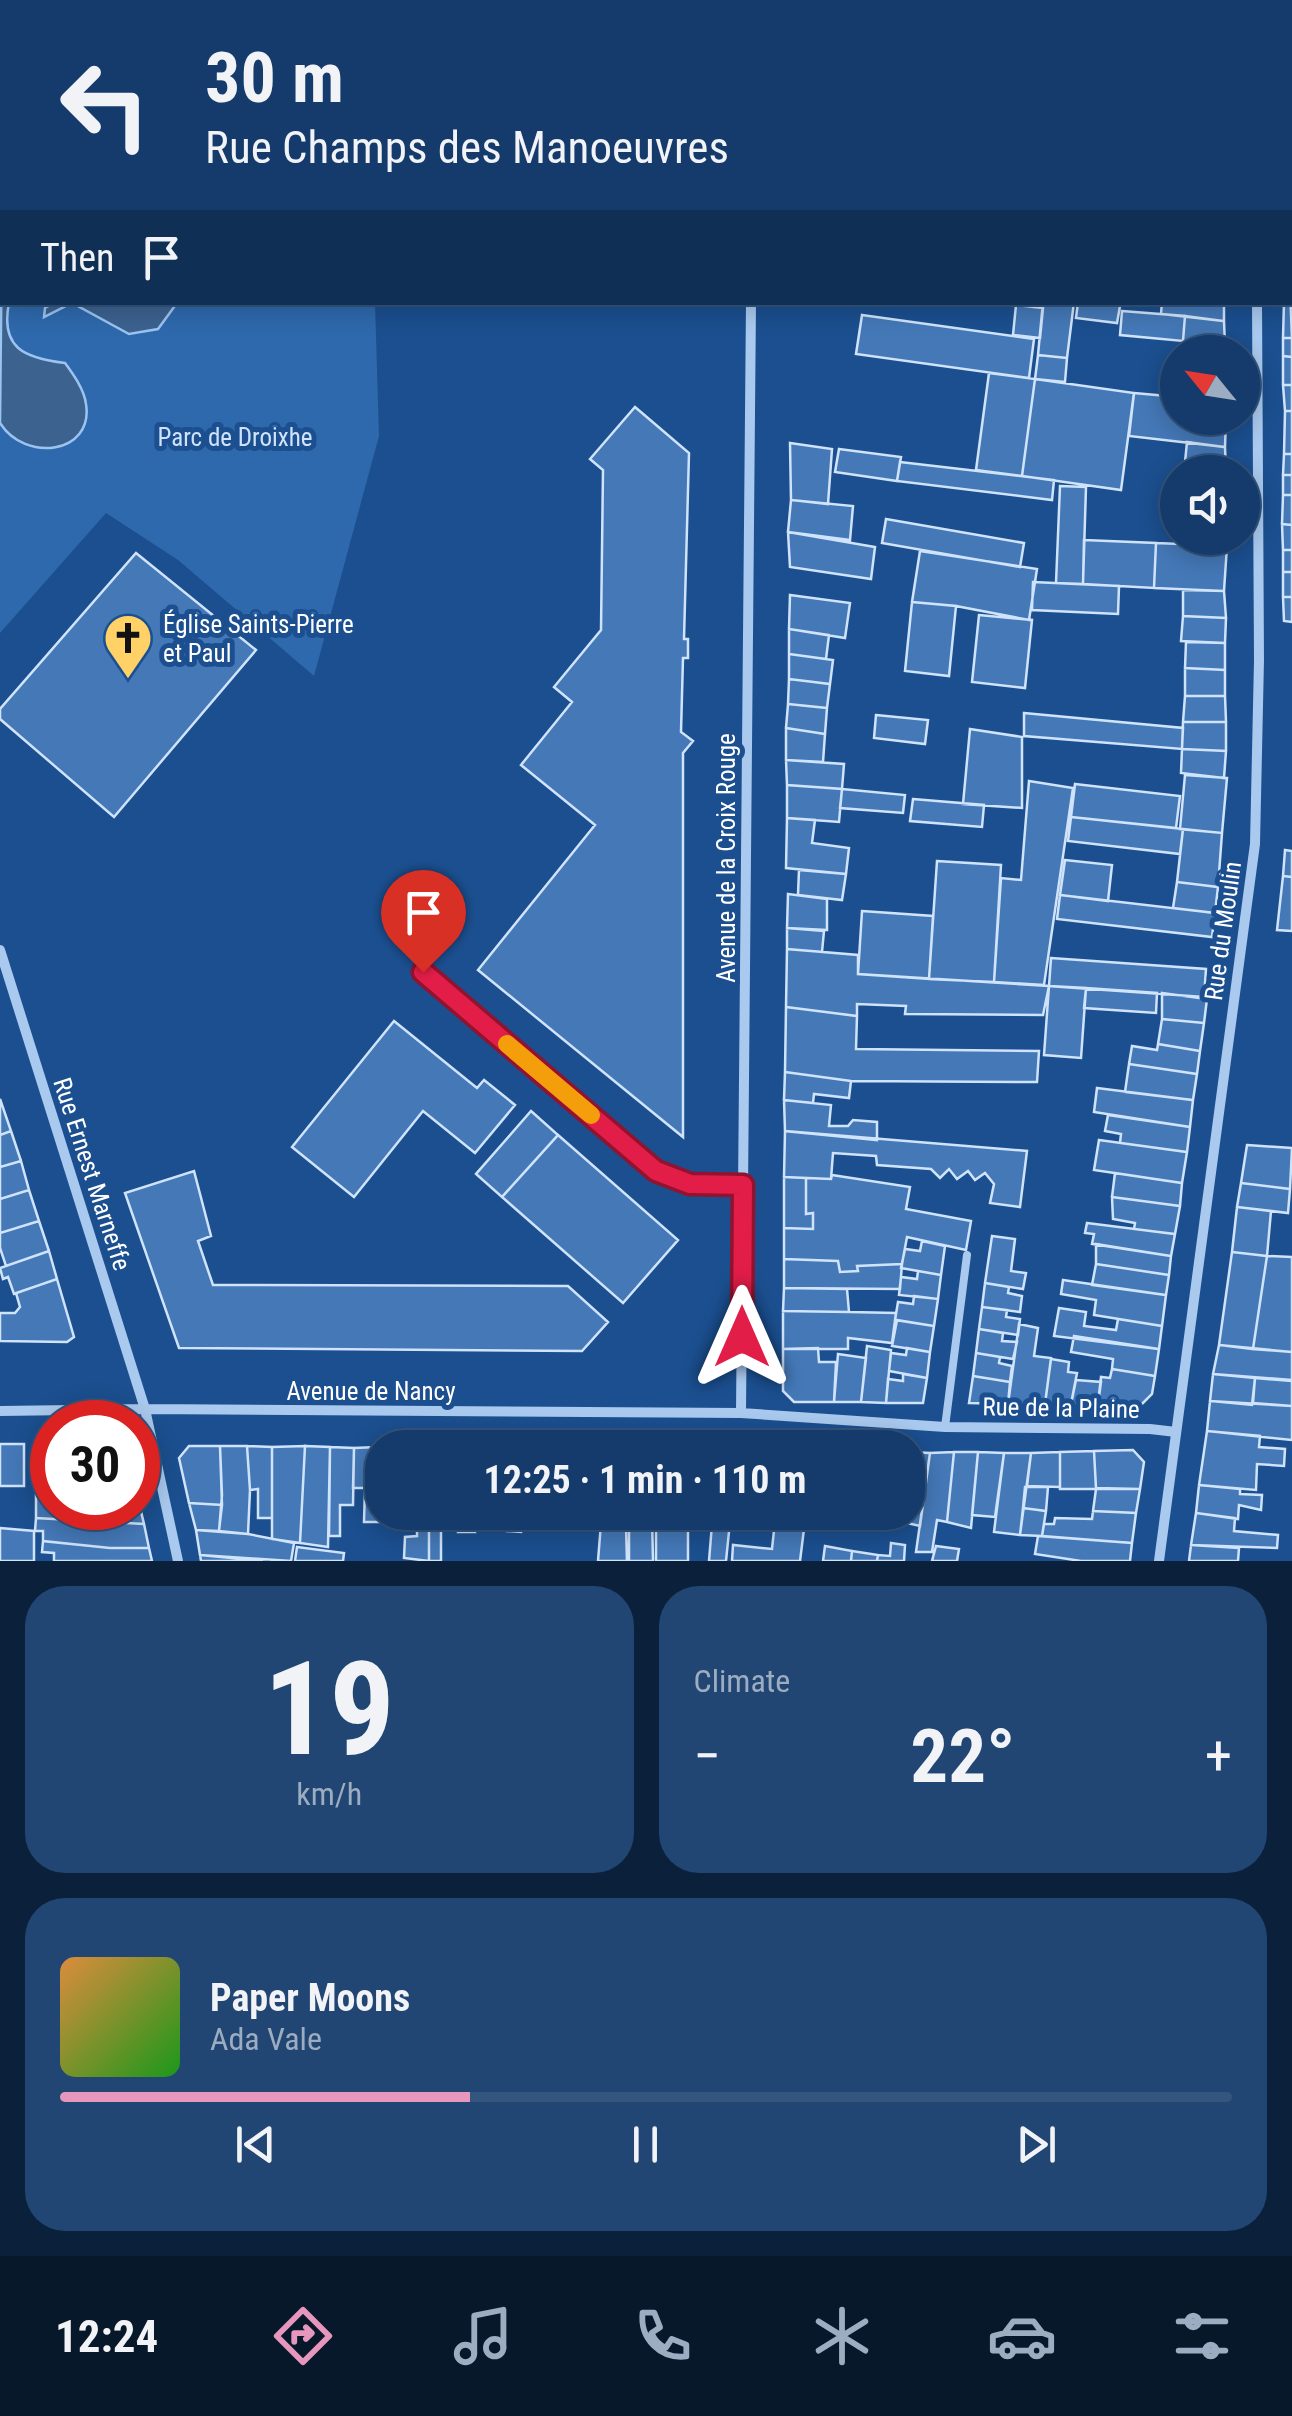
<!DOCTYPE html>
<meta charset="utf-8">
<style>
body{margin:0;font-family:"Roboto Condensed",sans-serif;background:#214673;color:#f1f3f6;height:100vh;display:flex;flex-direction:column;font-size:38px;white-space:nowrap}
*{box-sizing:border-box;margin:0}
p{font-size:32px;color:#9dadc1}
.icon{flex:none;width:55px;height:55px;fill:none;stroke:currentColor;stroke-width:2;stroke-linecap:round;stroke-linejoin:round}
.map{position:relative;height:1561px;overflow:hidden}
.drawer{display:flex;flex-direction:column;gap:25px;padding:25px;background:#0b203b;flex:1}
.drawer>*{flex:none}
.banner{position:absolute;left:0px;top:0px;width:1292px;height:305px;box-shadow:0 5px 25px #0003,0 0 0 2px #33557e;background:#143b6b;color:#f1f3f6;overflow:hidden}
.needle{width:65px;rotate:300deg}
.fabs{position:absolute;left:1160px;top:335px;display:grid;gap:20px}
.fabs a{display:grid;place-items:center;width:100px;height:100px;border-radius:50%;background:#143b6b;box-shadow:0 5px 25px #0003,0 0 0 2px #33557e;font-size:50px}
.speed{position:absolute;left:30px;top:1400px;display:flex;gap:20px;font-size:50px;font-weight:700;text-align:center}
.speed>*{display:grid;place-content:center;width:130px;height:130px;border-radius:50%;background:#143b6b;box-shadow:0 5px 25px #0003,0 0 0 2px #33557e;line-height:1}
.speed .limit{border:15px solid #d22;background:#fff;color:#111}
.pin{position:absolute;display:grid;place-items:center;width:85px;height:85px;color:#fff;margin:-102px -42px;border-radius:50% 50% 50% 0;rotate:-45deg;box-shadow:0 0 10px #0007}
.pin .icon{rotate:45deg}
.me{position:absolute;width:110px;margin:-55px;rotate:0deg;stroke-linejoin:round;filter:drop-shadow(0 0 8px #0008)}
.turn{display:flex;align-items:center;gap:35px;height:210px;padding:0 40px;font-size:45px}
.turn .icon{width:130px;height:130px;stroke-width:2.5}
.turn b{display:block;font-size:70px;line-height:85px}
.then{display:flex;align-items:center;height:95px;padding:0 40px;background:#0003;gap:20px;font-size:38px}
.big{font-size:75px;font-weight:700;line-height:1.1}
.drawer .card{flex:1;display:flex;flex-direction:column;justify-content:center;gap:15px;min-width:0;padding:0 35px;border-radius:40px;background:#214673}
.drawer .dial{align-items:center;gap:0}
.dial b{font-size:130px;line-height:1}
.song{display:flex;align-items:center;gap:30px}
.cover{width:120px;height:120px;border-radius:15px;background:linear-gradient(135deg,hsl(30 70% 55%),hsl(120 70% 35%))}
.played{height:10px;border-radius:5px;background:linear-gradient(90deg,#e797bd 35%,#33557e 35%)}
.keys{display:flex;justify-content:space-around;direction:ltr}
.heat{display:flex;justify-content:space-between;align-items:center;font-size:55px;direction:ltr}
.drawer .tiles{flex:1;display:grid;gap:25px;grid-template-columns:1fr 1fr}
.card:last-child{grid-column:span 2}
.trip{position:absolute;left:365px;top:1430px;width:560px;height:100px;border-radius:40px;background:#143b6b;box-shadow:0 5px 25px #0003,0 0 0 2px #33557e;font-weight:700;line-height:100px;text-align:center}
.tabs{display:flex;height:160px;justify-content:space-around;align-items:center;background:#08182b;color:#9dadc1}
.tabs .icon{width:70px;height:70px}
.tabs .on{color:#e797bd}
.tabs b{font-size:45px;color:#f1f3f6}
.map>svg:first-child{display:block}
</style>
<div class="map">
<svg width="1292" height="1561" viewBox="0 0 1292 1561">
<rect width="100%" height="100%" fill="#1b4f8f"/>
<!-- green -->
<path fill="#2e69ad" d="M0,0H363V2H2V302L375,303L379,436L314,676L178,560L106,513L0,633Z"/>
<!-- water -->
<path fill="#3c6290" stroke="#9cc4f0" stroke-width="2.5" d="M2,229V302L9,303C0,348 24,358 65,363C73,374 84,389 86,404C94,454 25,463 0,423Z
M113,303H177L158,329L129,334L72,303L44,317L45,308L54,303Z"/>
<!-- building -->
<path fill="#4478b7" stroke="#cfe3fa" stroke-width="2.5" d="M796,0H839V2H796Z
M1177,0H1223V2H1177Z
M1290,289L1292,338H1283L1284,302H1290Z
M998,302H1035L1034,307Z
M1043,302H1074L1067,358L1038,355Z
M1078,302L1120,306L1117,323L1076,318Z
M1162,302H1224V321L1161,314Z
M1016,305L1043,308L1040,338L1013,335Z
M1122,311L1185,316L1183,341L1120,335Z
M862,315L1034,339L1029,378L856,354Z
M1185,316L1224,321L1225,346L1183,341Z
M1283,338H1292V357L1283,356Z
M1183,341L1225,346V352H1181Z
M1038,355L1067,358L1065,382L1035,379Z
M1283,356L1292,357V385H1283Z
M989,373L1035,379L1022,476L976,470Z
M1035,379L1134,393L1121,490L1022,476Z
M1283,385H1292V411H1285Z
M1134,393L1178,397V418H1226L1225,447L1129,436Z
M635,407L689,453L684,639H688V658H683L681,732L693,741L683,753V1137L478,970L595,825L521,765L572,702L554,687L601,630L603,470L590,459Z
M1285,411H1292V454H1284Z
M1187,442L1225,447L1226,472H1184Z
M790,443L832,449L828,504L791,500Z
M839,449L901,457L897,481L835,472Z
M1284,454H1292V475H1283Z
M900,462L1054,480L1052,500L897,481Z
M1283,475H1292V495H1283Z
M1060,486L1086,487L1083,584L1056,583Z
M1283,495H1292V525L1282,524Z
M791,500L853,506L850,540L788,532Z
M886,519L1024,543L1020,567L882,543Z
M1282,524L1292,525V550H1283Z
M788,532L875,547L871,579L790,567Z
M1084,540L1156,543L1154,588L1083,584Z
M1156,543L1227,546L1224,591L1154,588Z
M1283,550H1292V572H1283Z
M920,551L1037,569L1029,620L956,606L912,602Z
M136,553L256,650L114,817L0,719V709Z
M1283,572H1292V597H1283Z
M1033,582L1119,586L1118,614L1032,610Z
M1183,590L1224,591L1226,618L1183,616Z
M790,595L850,603L845,638L789,629Z
M1283,597H1292V622L1284,621Z
M912,602L956,606L949,676L905,671Z
M979,615L1032,620L1025,688L972,682Z
M1183,616L1226,618L1225,643L1181,641Z
M789,629L829,635L826,659L789,654Z
M1186,642L1225,643V670L1185,668Z
M789,654L833,660L830,684L789,679Z
M1185,668L1225,670V696H1185Z
M789,679L830,684L827,708L788,704Z
M1185,696H1225L1226,722H1183Z
M788,704L827,708L825,734L786,728Z
M1024,713L1183,728L1182,749L1024,736Z
M876,715L928,720L925,744L874,738Z
M1183,722H1226V751L1182,749Z
M786,728L825,734L823,762L786,760Z
M970,729L1022,737V808L963,804Z
M1182,749L1226,751L1224,778L1181,773Z
M786,760L844,764L842,789L787,785Z
M1185,775L1227,778L1222,833L1180,829Z
M1029,781L1073,788L1044,985L994,982L1001,878L1021,880Z
M1075,784L1180,796L1176,828L1071,817Z
M787,785L842,789L839,822L787,818Z
M842,789L905,795L903,813L840,808Z
M913,799L984,805L982,827L910,821Z
M1071,817L1183,829L1180,854L1068,841Z
M787,818L815,820L812,843L849,848L846,874L786,868Z
M1183,829L1222,833L1218,887L1177,882Z
M1285,850L1292,851V877L1283,876Z
M1065,860L1112,865L1108,901L1060,895Z
M937,861L1001,865L994,982L929,979Z
M799,870L846,874L842,900L798,895Z
M1283,876L1292,877V931L1277,930Z
M1177,882L1218,887L1215,913L1173,908Z
M788,894L827,899V930L787,928Z
M1060,895L1215,913L1212,937L1057,919Z
M862,911L933,916L929,979L858,974Z
M787,928L824,931L822,952L787,949Z
M787,949L858,955V974L1049,986L1043,1015L905,1014L906,1006L857,1004V1016L786,1007Z
M1051,958L1206,969L1204,997L1049,986Z
M1049,986L1086,988L1081,1058L1044,1055Z
M1086,988L1157,993L1156,1013L1084,1008Z
M1162,993L1207,999L1204,1023L1162,1019Z
M786,1007L857,1016L856,1049L1039,1051L1037,1082L851,1081L785,1072Z
M1162,1019L1204,1023L1200,1051L1158,1044Z
M394,1021L477,1088L484,1080L515,1105L475,1153L423,1111L354,1197L292,1147Z
M1158,1044L1200,1051L1197,1074L1129,1064L1132,1046L1157,1050Z
M1129,1064L1197,1074L1193,1100L1125,1092Z
M785,1072L851,1081L849,1098L814,1094L813,1103L784,1100Z
M1097,1088L1193,1100L1190,1127L1094,1112Z
M0,1099L11,1131L0,1135Z
M784,1100L831,1105L829,1126H848L853,1120L877,1122V1140L785,1131Z
M531,1111L558,1135L502,1197L476,1174Z
M1108,1115L1190,1127L1187,1152L1120,1143L1121,1134L1105,1131Z
M11,1131L21,1161L0,1167V1135Z
M785,1131L1027,1151L1020,1207L990,1203L994,1184L985,1173L975,1180L968,1171L957,1179L949,1169L940,1178L931,1169L877,1165L876,1156L833,1153L831,1179L784,1177Z
M558,1135L678,1240L623,1303L502,1197Z
M1099,1140L1187,1152L1182,1183L1094,1170Z
M1247,1145L1292,1148L1290,1189L1241,1183Z
M21,1161L29,1190L0,1199V1167Z
M194,1171L211,1236L198,1241L213,1285L568,1286L608,1322L582,1351L179,1348L125,1193Z
M1115,1173L1182,1183L1180,1206L1112,1197Z
M832,1175L910,1187L906,1209L971,1221L966,1250L907,1237L902,1264L857,1266L858,1271L840,1272L838,1261L784,1259V1228L813,1229V1213L806,1214V1178L831,1179Z
M784,1177L806,1178V1214L813,1213V1229L784,1228Z
M1241,1183L1290,1189L1288,1213L1237,1207Z
M29,1190L39,1221L0,1233V1199Z
M1112,1197L1180,1206L1175,1234L1134,1229L1135,1223L1113,1219Z
M1237,1207L1271,1211L1267,1256L1232,1252Z
M39,1221L49,1251L6,1266L0,1248V1233Z
M1087,1223L1175,1234L1171,1256L1092,1244L1094,1234L1085,1233Z
M992,1236L1015,1239L1011,1271L1026,1273L1023,1289L985,1283Z
M922,1241L945,1246L941,1275L901,1268L905,1249L920,1251Z
M1096,1244L1171,1256L1169,1275L1096,1264Z
M49,1251L57,1279L14,1294L8,1277L3,1279L0,1268Z
M1232,1252L1267,1256L1253,1349L1219,1345Z
M1267,1256L1292,1257V1352L1253,1349Z
M784,1259L838,1261L840,1272L858,1271L857,1266L902,1264L900,1289L784,1288Z
M1096,1264L1169,1275L1166,1295L1092,1285Z
M918,1271L941,1275L938,1299L899,1295L901,1277L917,1279Z
M57,1279L74,1337L67,1342L0,1341V1313H15L20,1307L16,1293Z
M1063,1280L1166,1295L1162,1326L1094,1315L1096,1300L1061,1294Z
M985,1283L1009,1287L1008,1293L1022,1296L1020,1312L982,1307Z
M784,1288L847,1289L849,1312L783,1311Z
M914,1296L938,1299L934,1326L895,1320L898,1302L913,1304Z
M982,1307L1007,1310L1006,1317L1020,1319L1018,1335L979,1329Z
M1059,1308L1086,1312L1084,1326L1116,1330L1118,1319L1162,1326L1159,1349L1054,1336Z
M783,1311L849,1312L896,1313L892,1343L848,1338V1349H783Z
M897,1320L934,1326L930,1352L892,1346Z
M1019,1324L1038,1328L1034,1356L1051,1358L1045,1404H1008Z
M979,1329L1003,1333L1002,1341L1017,1342L1013,1359L976,1353Z
M1074,1336L1159,1349L1155,1376L1112,1369L1113,1359L1071,1352Z
M1219,1345L1292,1352V1380L1213,1374Z
M867,1346L891,1350L886,1403L861,1402Z
M818,1348L819,1362H836L834,1402H794L783,1391V1349Z
M907,1348L930,1352L927,1378L889,1371L891,1353L906,1355Z
M976,1353L1000,1357L999,1363L1012,1366L1010,1382L973,1376Z
M838,1354L866,1358L861,1402H834Z
M1051,1359L1069,1362L1068,1372L1077,1373L1071,1404H1045Z
M1112,1369L1155,1376L1152,1394L1142,1404H1098L1101,1377L1110,1378Z
M903,1374L927,1378L923,1403H886L888,1379L903,1381Z
M1213,1374L1255,1378L1252,1405L1210,1401Z
M973,1376L1010,1382L1008,1404L969,1403Z
M1255,1378L1292,1381V1406L1253,1403Z
M1076,1380L1101,1382L1098,1404H1071Z
M1210,1401L1292,1406V1440L1207,1431Z
M1207,1431L1260,1436L1259,1447L1285,1449L1284,1466L1257,1464L1256,1490L1199,1485Z
M0,1444H24V1486H0Z
M189,1446H220L222,1505L189,1503L179,1458Z
M220,1446H247L250,1490L248,1534L219,1531L222,1495Z
M247,1446L272,1447V1518H258V1489L250,1490Z
M305,1446L300,1543L272,1539V1447Z
M305,1446L330,1447L328,1547L300,1543Z
M330,1447L354,1448L353,1505H340V1536H329Z
M378,1447L379,1522H364L365,1488H353L354,1448Z
M378,1447L384,1448L382,1489H379Z
M1133,1450L1144,1462L1140,1489L1096,1488L1094,1451Z
M1094,1451L1096,1489H1060V1452Z
M908,1452L930,1453L920,1526L907,1523L908,1513L905,1512H908Z
M954,1452H978L971,1528L947,1522Z
M954,1452L947,1522L937,1520L932,1552H916L930,1453Z
M978,1452L1004,1453L995,1517L972,1515Z
M1060,1452V1487L1027,1486L1031,1453Z
M1004,1453H1031L1020,1535L994,1532Z
M1199,1485L1240,1489V1494L1262,1495L1261,1510L1239,1505L1238,1519L1196,1513Z
M1025,1487H1048L1046,1511L1023,1508Z
M1096,1489H1140L1136,1513L1093,1511Z
M36,1495H52V1508H138V1499L144,1524L36,1518Z
M189,1503L222,1505L219,1531L196,1530Z
M1023,1508L1046,1511L1042,1536L1020,1535Z
M1093,1511L1136,1513L1132,1543L1042,1536L1044,1524H1054L1055,1518L1092,1519Z
M429,1512V1561L404,1558L405,1537L417,1536V1528H403L404,1512Z
M449,1512L448,1529H441V1561H429V1512Z
M458,1512H474L475,1532H458Z
M483,1512H499V1528H484Z
M507,1512H521V1532L507,1531Z
M582,1512H602V1521L582,1522Z
M602,1512H616V1521H602Z
M656,1512H688V1561H656Z
M713,1512H731L726,1561H709Z
M776,1512L806,1513L800,1561H732L733,1545L772,1549Z
M1196,1513L1235,1518L1234,1531L1278,1535L1277,1548L1191,1545Z
M652,1517L653,1561H629V1518Z
M36,1518L144,1524L149,1548H110L43,1541V1531H35Z
M601,1523L626,1526L627,1561H598Z
M0,1528L34,1531V1561H0Z
M196,1530L248,1534L294,1543L291,1561L200,1555Z
M1038,1536L1132,1543L1130,1561H1081L1035,1554Z
M43,1541L110,1548H149L152,1561H54V1553L42,1552Z
M891,1543L905,1545L904,1561H877L878,1555L890,1556Z
M1191,1545L1239,1548L1238,1561H1189Z
M825,1546L852,1551L851,1561H823Z
M936,1546L959,1549L957,1561H932Z
M297,1547L344,1553L343,1561H295Z
M852,1551L878,1555L877,1561H851Z
M200,1555L263,1561H201Z"/>
<g fill="none" stroke-linecap="round" stroke-linejoin="round">
<!-- lane -->
<path stroke="#a9c9ee" stroke-width="8" d="M945,1427L967,1255"/>
<!-- street -->
<path stroke="#a9c9ee" stroke-width="10" d="M1255,0V2
M753,2V0
M0,950L145,1409L178,1561
M423,972L656,1171L690,1184L743,1185
M0,1411L145,1409L741,1413L945,1427L1150,1429L1176,1432
M741,1413L751,302
M1159,1561L1255,844L1259,660L1257,302"/>
</g>
<g fill="none" stroke-linecap="round" stroke-linejoin="round">
<!-- route casing -->
<g stroke="#92132f" stroke-width="25">
<path id="route" d="M423,972L656,1171L690,1184L743,1185L742,1337"/>
</g>
<!-- route -->
<use href="#route" stroke="#e11d48" stroke-width="18"/>
<!-- slow -->
<path stroke="#f59e0b" stroke-width="18" d="M507,1044L591,1115"/>
</g>
<!-- icons -->
<defs>
<g id="church-pin" transform="scale(2.5)"><path d="M0 17L-7.5 6A9.5 9.5 0 1 1 7.5 6Z" fill="#ffd166" stroke="#1b4f8f"/><path d="M-1.2-6h2.4v3.5h3.3v2.4h-3.3V6h-2.4V-.1h-3.3v-2.4h3.3Z" fill="#111"/></g>
</defs>
<g fill-rule="evenodd">
<use href="#church-pin" x="128" y="638"/>
</g>
<g text-anchor="middle" dominant-baseline="central" stroke-width="10" stroke-linejoin="round" paint-order="stroke">
<!-- park labels -->
<g font-size="25" fill="#cfe3fa" stroke="#1b4f8f">
<text x="235" y="437">Parc de Droixhe</text>
</g>
<!-- poi labels -->
<g font-size="25" fill="#fff" stroke="#1b4f8f" text-anchor="start">
<text x="163" y="624">Église Saints-Pierre<tspan x="163" dy="29">et Paul</tspan></text>
</g>
<!-- street labels -->
<g font-size="25" fill="#fff" stroke="#1b4f8f">
<text transform="translate(726 858) rotate(-90)">Avenue de la Croix Rouge</text>
<text transform="translate(1223 931) rotate(-82)">Rue du Moulin</text>
<text transform="translate(92 1174) rotate(72)">Rue Ernest Marneffe</text>
<text x="371" y="1391">Avenue de Nancy</text>
<text transform="translate(1061 1408) rotate(1)">Rue de la Plaine</text>
</g>
</g>
</svg>
<div class="fabs">
<a><svg class="needle" viewBox="-14 -14 28 28"><path d="M0-13l5 13h-10z" fill="#e53935"/><path d="M0 13l5-13h-10z" fill="#9dadc1"/></svg></a>
<a><svg class="icon" aria-label="sound" viewBox="0 0 24 24"><path d="M4 9h4l5-4v14l-5-4H4zM17 9q2 3 0 6"/></svg></a>
</div>
<div class="speed"><div class="limit">30</div></div>
<div class="pin" style="left:423px;top:972px;background:#d93025"><svg class="icon" aria-label="arrive" viewBox="0 0 24 24"><path d="M6 21V4h12l-3 4 3 4H6"/></svg></div>
<svg class="me" style="left:742px;top:1337px" viewBox="-20 -20 40 40"><path d="M0-17L14 15 0 8-14 15z" fill="#e11d48" stroke="#fff" stroke-width="4"/></svg>
<div class="trip">12:25 · 1 min · 110 m</div>
<div class="banner">
<div class="turn"><svg class="icon" aria-label="left" viewBox="0 0 24 24"><path d="M17 20v-9H6M10 6l-5 5 5 5"/></svg><div><b>30 m</b>Rue Champs des Manoeuvres</div></div>
<div class="then">Then<svg class="icon" aria-label="arrive" viewBox="0 0 24 24"><path d="M6 21V4h12l-3 4 3 4H6"/></svg></div>
</div>
</div>
<section class="drawer">
<div class="tiles">
<div class="card dial"><b>19</b><p>km/h</p></div>
<div class="card"><p>Climate</p>
<div class="heat"><a>−</a><b class="big">22°</b><a>+</a></div>
</div>
<div class="card">
<div class="song"><i class="cover"></i><div><b>Paper Moons</b><p>Ada Vale</p></div></div>
<div class="played"></div>
<div class="keys"><svg class="icon" aria-label="previous" viewBox="0 0 24 24"><path d="M18 5L8 12l10 7zM5 5v14"/></svg><svg class="icon" aria-label="pause" viewBox="0 0 24 24"><path d="M8 5v14M16 5v14"/></svg><svg class="icon" aria-label="next" viewBox="0 0 24 24"><path d="M6 5l10 7-10 7zM19 5v14"/></svg></div>
</div>
</div>
</section>
<nav class="tabs">
<b>12:24</b>
<svg class="icon on" aria-label="directions" viewBox="0 0 24 24"><path d="M12 3l9 9-9 9-9-9zM9 14v-3h6M13 9l2 2-2 2"/></svg>
<svg class="icon" aria-label="music" viewBox="0 0 24 24"><path d="M9 18V5l10-2v13"/><circle cx="6" cy="18" r="3"/><circle cx="16" cy="16" r="3"/></svg>
<svg class="icon" aria-label="phone" viewBox="0 0 24 24"><path d="M5 4h4l2 5-3 2q2 4 5 5l2-3 5 2v4C11 20 4 13 5 4z"/></svg>
<svg class="icon" aria-label="climate" viewBox="0 0 24 24"><path d="M12 3v18M4 7l16 10M4 17L20 7"/></svg>
<svg class="icon" aria-label="car" viewBox="0 0 24 24"><path d="M5 17H2v-5l4-1 3-4h7l3 4 3 1v5h-3M9 17h6M6 11h13"/><circle cx="7" cy="17" r="2"/><circle cx="17" cy="17" r="2"/></svg>
<svg class="icon" aria-label="filters" viewBox="0 0 24 24"><path d="M4 7h16M4 17h16"/><circle cx="9" cy="7" r="2"/><circle cx="15" cy="17" r="2"/></svg>
</nav>
